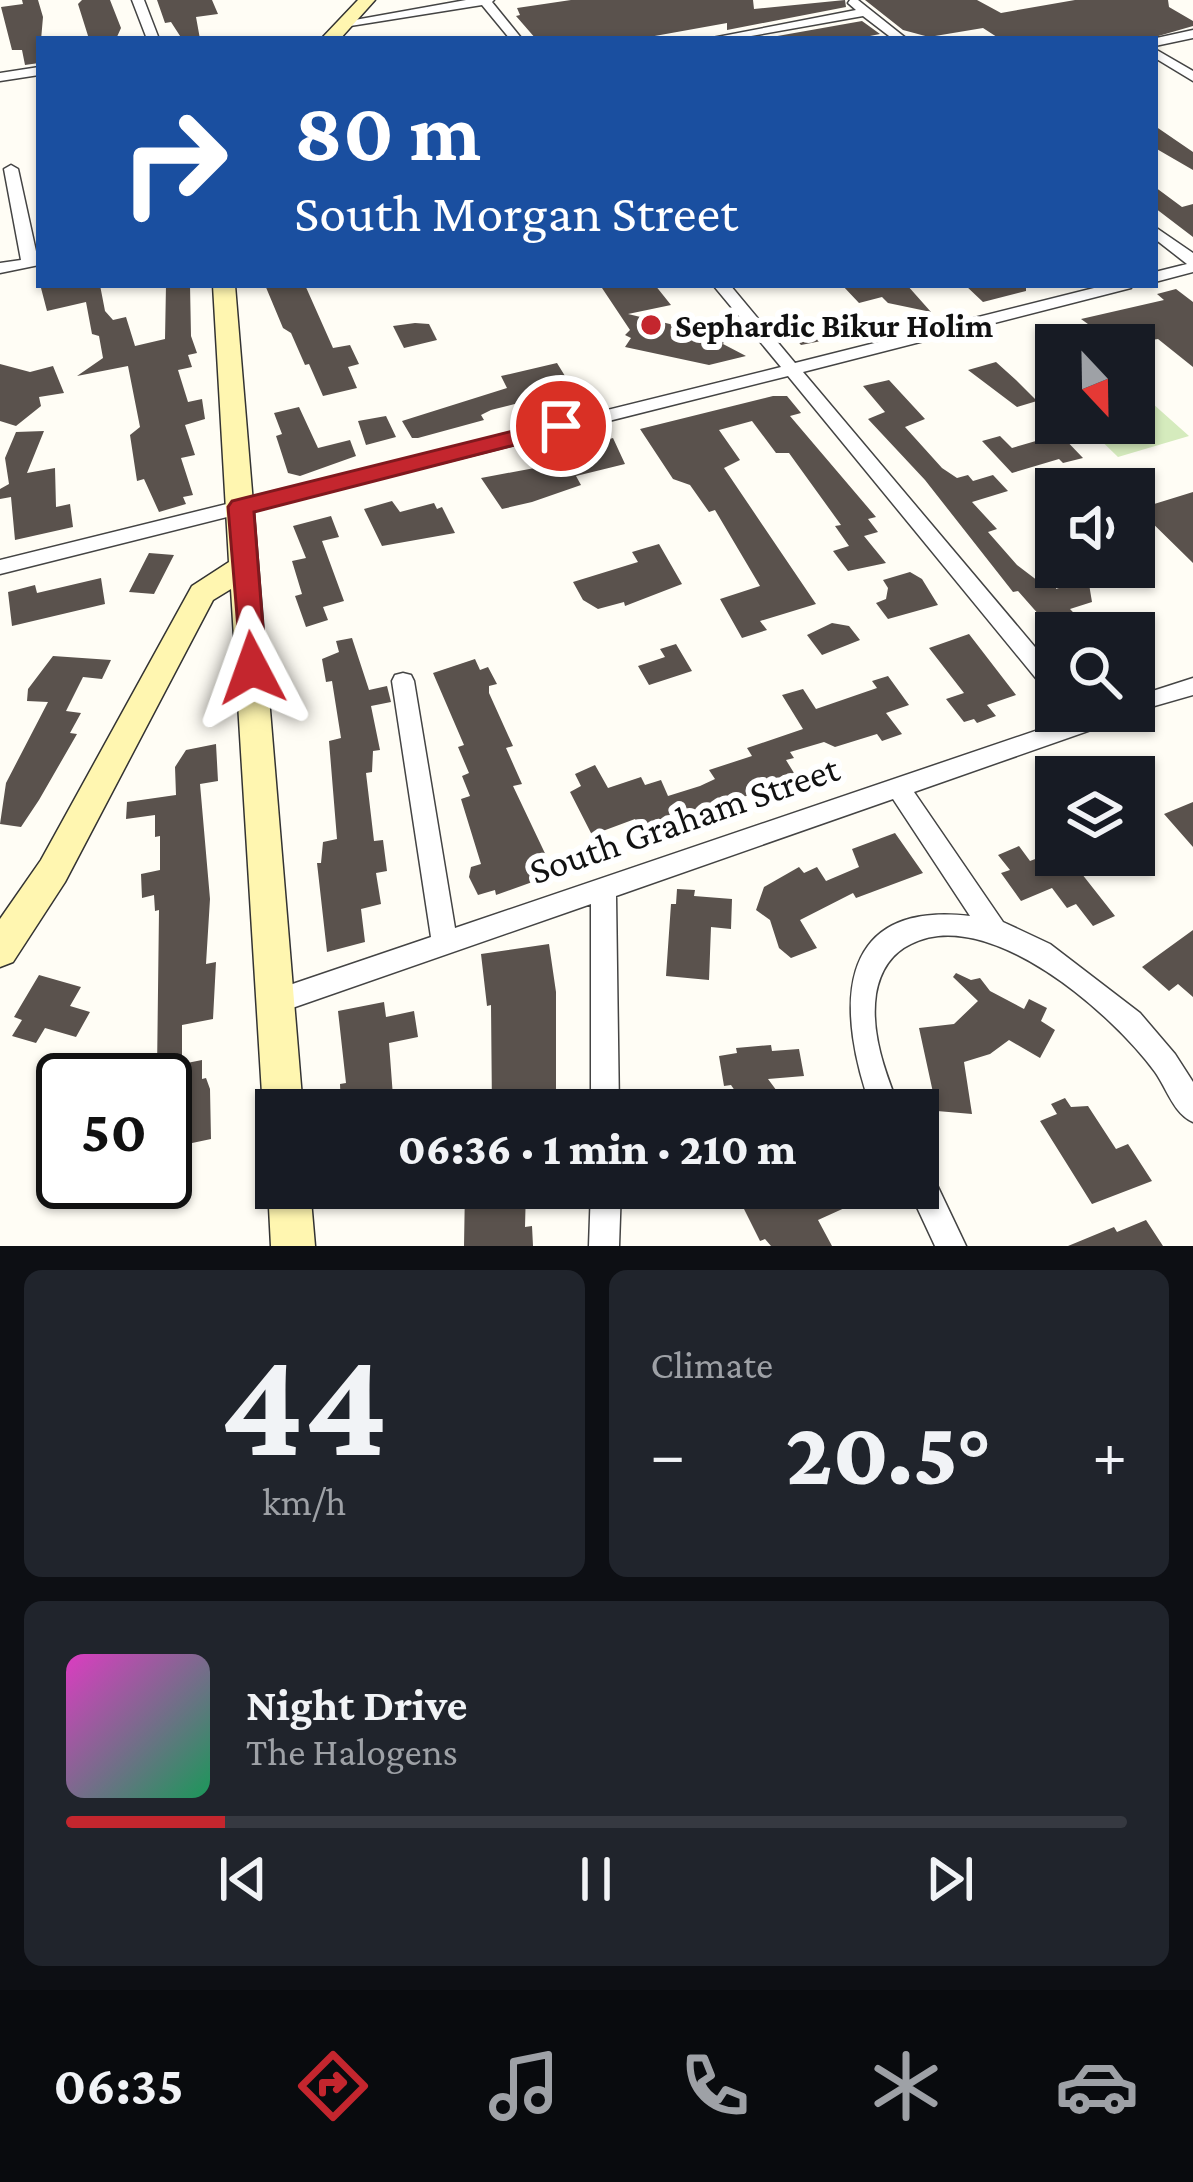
<!DOCTYPE html>
<meta charset="utf-8">
<style>
body{margin:0;font-family:"Crimson Pro",serif;background:#20242c;color:#f1f3f6;height:100vh;display:flex;flex-direction:column;font-size:45px;white-space:nowrap}
*{box-sizing:border-box;margin:0}
p{font-size:39px;color:#9ea1a6}
.icon{flex:none;width:66px;height:66px;fill:none;stroke:currentColor;stroke-width:2;stroke-linecap:round;stroke-linejoin:round}
.map{position:relative;height:1246px;overflow:hidden}
.side{display:flex;flex-direction:column;gap:24px;padding:24px;background:#0d0f14;flex:1}
.side>*{flex:none}
.hud{position:absolute;left:36px;top:36px;width:1122px;height:252px;border-radius:0px;box-shadow:0 3px 9px #0004;background:#1a4fa0;color:#fff;overflow:hidden}
.needle{width:78px;rotate:158deg}
.controls{position:absolute;left:1035px;top:324px;display:grid;gap:24px}
.controls a{display:grid;place-items:center;width:120px;height:120px;border-radius:0px;background:#171b24;box-shadow:0 3px 9px #0004;font-size:60px}
.speed{position:absolute;left:36px;top:1053px;display:flex;gap:24px;font-size:60px;font-weight:700;text-align:center}
.speed>*{display:grid;place-content:center;width:156px;height:156px;border-radius:50%;background:#171b24;box-shadow:0 3px 9px #0004;line-height:1}
.speed .limit{border:6px solid #111;border-radius:18px;background:#fff;color:#111}
.pin{position:absolute;display:grid;place-items:center;width:102px;height:102px;color:#fff;margin:-51px;border:6px solid #fff;border-radius:50%;box-shadow:0 3px 12px #0007}
.me{position:absolute;width:132px;margin:-66px;rotate:356deg;stroke-linejoin:round;filter:drop-shadow(0 0 9px #0008)}
.turn{display:flex;align-items:center;gap:42px;height:252px;padding:0 60px;font-size:54px}
.turn .icon{width:156px;height:156px;stroke-width:2.5}
.turn b{display:block;font-size:84px;line-height:102px}
.big{font-size:90px;font-weight:800;line-height:1.1}
.side .tile{flex:1;display:flex;flex-direction:column;justify-content:center;gap:18px;min-width:0;padding:0 42px;border-radius:18px;background:#20242c}
.side .dial{align-items:center;gap:0}
.dial b{font-size:156px;line-height:1}
.song{display:flex;align-items:center;gap:36px}
.cover{width:144px;height:144px;border-radius:18px;background:linear-gradient(135deg,hsl(310 70% 55%),hsl(150 70% 35%))}
.played{height:12px;border-radius:6px;background:linear-gradient(90deg,#c4262e 15%,#363941 15%)}
.keys{display:flex;justify-content:space-around;direction:ltr}
.heat{display:flex;justify-content:space-between;align-items:center;font-size:66px;direction:ltr}
.side .tiles{flex:1;display:grid;gap:24px;grid-template-columns:1fr 1fr}
.tile:last-child{grid-column:span 2}
.trip{position:absolute;left:255px;top:1089px;width:684px;height:120px;border-radius:0px;background:#171b24;box-shadow:0 3px 9px #0004;font-weight:800;line-height:120px;text-align:center}
.menu{display:flex;height:192px;justify-content:space-around;align-items:center;background:#090b0e;color:#9ea1a6}
.menu .icon{width:84px;height:84px}
.menu .current{color:#c4262e}
.menu b{font-size:54px;color:#f1f3f6}
.map>svg:first-child{display:block}
</style>
<div class="map">
<svg width="1193" height="1246" viewBox="0 0 1193 1246">
<rect width="100%" height="100%" fill="#fffdf5"/>
<!-- green -->
<path fill="#d5ebbd" d="M1134,387L1189,436L1118,457L1083,423H1134Z"/>
<!-- building -->
<path fill="#5a524d" d="M22,0H38L43,17L39,63L25,65L22,50H12L1,7L23,4Z
M82,0H110L121,28L116,39H89L78,4Z
M157,0H212L218,14L196,17L200,39H182L171,22L165,23Z
M571,0H753L754,9L845,0L846,7L727,30V23L638,39H536L516,16L520,15L517,8Z
M865,0H977L1001,13L1075,0H1168L1169,7L1193,21V26L1148,39H1000L983,28L929,37L903,30Z
M862,21L880,34L855,39H760Z
M1155,126L1193,152V170L1155,148Z
M1155,187L1182,207L1193,204V237L1155,208Z
M54,285H100L105,311L113,320L126,317L135,346L165,339L166,285H190L191,336L197,353L188,355L192,367L178,370L188,402L202,399L205,419L185,425L195,455L181,458L193,495L183,497L186,504L159,512L144,479L137,481L130,435L140,427L128,366L77,376L103,358L99,336L92,334L86,302L47,311L41,288Z
M265,285H305L333,348L350,345L359,364L348,367L357,388L323,396L309,364L305,365L291,333L283,328Z
M614,285H655L671,305L628,314L695,330L725,341L723,344L746,356L709,365L625,347L631,338L625,335L630,330L602,288Z
M842,285H907L931,312L888,303L882,297L859,303Z
M965,285H1026V291L983,302Z
M1176,289L1193,302V367L1158,339L1117,345L1081,319L1164,300L1157,294Z
M850,314L867,332L801,345L780,321L801,316L809,325Z
M415,323L429,324L437,340L404,348L393,326Z
M996,362L1016,380L1037,401L1017,407L968,370Z
M557,363L573,389L491,410L481,415L484,420L418,438H412L402,421L507,388L501,376Z
M0,364L30,372L53,366L64,393L39,397L41,406L16,426L0,421Z
M889,380L925,419L905,427L942,468L957,478L968,475L973,481L993,475L1008,491L972,502L997,529L988,532L1017,565L1038,581L1056,575V589L1088,578L1092,602L1070,609L1093,633H1055L1018,591L1013,592L925,480L868,419L885,412L863,386Z
M773,396H787L801,413L790,416L876,517L868,519L878,532L864,536L886,563L848,571L833,551L849,546L835,526L841,525L789,453H776L752,421L719,430L740,460L724,468L816,604L760,621L767,630L742,638L720,599L760,586L715,510L709,512L690,485L673,479L640,429Z
M299,407L318,448L350,440L356,456L300,476L288,473L278,442L276,436L282,434L274,413Z
M386,416L396,437L366,445L358,421Z
M44,431L27,473L55,468L56,507L70,504L73,527L15,540L11,497L0,499V489L9,484L5,458L16,432Z
M1060,434L1083,458L1063,463L1059,459L1012,473L982,441L1000,436L1012,448Z
M613,438L625,464L576,476L581,485L532,502L502,509L481,478L540,467L539,459Z
M1193,492V563L1138,509Z
M392,501L400,512L434,503L437,509L442,507L455,533L382,546L364,509Z
M331,516L339,537L322,541L344,601L323,607L328,620L306,627L295,596L302,594L292,561L306,558L293,526Z
M659,544L682,584L625,606L624,602L598,609L583,600L573,582L638,562L632,552Z
M149,553L174,555L154,594L129,592Z
M910,572L922,579L938,605L888,619L876,603L886,599L888,588L883,580Z
M101,578L105,604L12,626L8,592L35,585L37,593Z
M832,623L849,626L860,640L822,655L807,635Z
M969,634L1016,695L987,705L996,716L977,723L974,719L964,722L946,699L964,693L929,648Z
M352,638L369,690L387,686L391,702L371,706L380,750L373,751L372,772L366,773L374,841L383,840L387,871L376,873L381,904L361,909L365,942L327,952L317,863H321L323,842L337,839L329,741L341,738L332,681L326,682L322,659L339,652L336,641Z
M676,644L692,671L649,685L638,666L665,657L660,649Z
M53,656L111,660L102,679L83,677L66,711L81,713L70,733L77,734L39,800L21,827L0,824L6,783L48,702L27,701L28,689Z
M475,659L480,670L488,667L497,684L489,686V693L513,746L506,748L522,784L513,786L551,866L534,871L538,880L496,895L495,890L478,895L469,877L471,867L481,864L461,799L470,796L462,776L469,773L458,747L464,745L433,673Z
M888,676L909,705L886,713L902,734L882,741L877,734L835,747L824,742L790,752L794,758L786,760L794,773L747,790L749,795L641,831L635,819L592,835L570,792L581,786L575,774L595,765L608,788L641,777L645,785L661,780L668,796L700,786L715,779L709,770L752,756L747,748L803,729L782,695L803,689L816,709L877,688L872,681Z
M216,744L218,781L200,784L210,899L206,964L216,962L213,1019L182,1025V1064L202,1060V1079L206,1078L210,1089L211,1139L178,1146L177,1141L165,1143L168,1069L157,1072L159,910L155,911L154,895L142,898L141,874L160,870V836L155,837V815L126,819L127,802L176,795L175,767L186,750Z
M1193,802V847L1164,814Z
M895,833L923,873L856,898L853,893L800,920L817,948L791,958L779,948L770,920L756,910L764,887L799,867L804,873L817,867L826,881L859,867L852,849Z
M1019,846L1030,861L1056,851V855H1067L1115,916L1093,926L1076,904L1067,908L1052,888L1021,901L1001,873L1010,870L998,855Z
M677,889L695,890L694,896L732,899L731,929L711,927L709,980L666,976L671,904H676Z
M1193,930V997L1178,984L1169,991L1142,967Z
M549,944L556,992V1096H548V1110H492L491,1005L487,1006L481,954Z
M956,973L971,980L980,978L990,991L1024,1009L1029,999L1047,1008L1041,1021L1055,1030L1040,1058L1009,1040L990,1054L964,1062L972,1114L937,1111L919,1028L954,1024L978,1001L953,977Z
M39,975L81,987L70,1006L90,1012L76,1037L45,1028L36,1043L12,1036L22,1020L14,1017Z
M384,1002L386,1017L414,1011L418,1037L389,1043L394,1110H341L340,1084L346,1083L338,1011Z
M771,1045L772,1051L799,1049L804,1076L768,1079L791,1110H748L731,1085L724,1086L719,1056L737,1053L736,1048Z
M1065,1098L1071,1107L1088,1106L1116,1149L1128,1144L1152,1181L1092,1204L1040,1121L1057,1114L1051,1104Z
M465,1188H526L525,1227L532,1226L533,1246H464Z
M778,1188H852L860,1201L818,1220L832,1246H771L765,1239L760,1241L742,1205Z
M1146,1220L1163,1246H1068L1114,1227L1117,1232Z"/>
<g fill="none" stroke-linecap="round" stroke-linejoin="round">
<!-- street casing -->
<g stroke="#444" stroke-width="3">
<path id="street" d="M132,0H144L159,39H147Z
M466,0H494L492,2L522,39H510L482,5L344,27L338,23Z
M850,0H858L907,39H893L863,16L734,39H707L856,10L848,3Z
M1193,30V38L1155,46V39H1152Z
M1155,49L1193,71V81L1155,58Z
M39,67V75L0,81V73Z
M11,165L18,169L39,265L0,273V263L21,260L4,169Z
M1155,227L1193,253V272L1155,282V272L1187,264L1155,239Z
M713,285H730L795,363L1106,285H1133L1131,288L803,372L1056,672V695L1048,693L788,376L0,574V560L781,367Z
M403,673L411,675L414,681L455,928L1094,711H1134V697L1193,678V695L1130,713L1128,717L914,792L1003,922L1050,944L1140,1013L1175,1054L1193,1082V1122C1174,1114 1167,1089 1155,1072C1113,1014 988,904 911,944C890,954 880,972 876,994C870,1034 886,1074 900,1110H872C837,1014 831,900 970,916L893,799L616,896L619,1110H591V904L275,1014L266,1011L262,1002L266,993L431,937L392,681L395,675Z
M918,1161L928,1166L966,1246H935L908,1188H918Z
M591,1188H621L619,1246H589Z"/>
</g>
<!-- secondary casing -->
<g stroke="#333" stroke-width="3">
<path id="secondary" d="M358,0H375L340,39H321Z
M213,285H235L303,1110H276V1127L269,1124L263,1110L231,589L213,600L65,882L13,962L0,967V919L41,860L192,586L229,562Z
M276,1172V1188H310L315,1246H271L268,1188Z"/>
</g>
<!-- street -->
<use href="#street" fill="#fff" fill-rule="evenodd"/>
<!-- secondary -->
<use href="#secondary" fill="#fff6b0" fill-rule="evenodd"/>
</g>
<!-- route -->
<path fill="#c4262e" stroke="#7f191e" stroke-width="3" d="M561,419L569,421V431L254,512L266,668L252,679L242,676L228,507L232,501Z"/>
<!-- markers -->
<circle fill="#c4262e" stroke="#fff" stroke-width="4.5" cx="651" cy="325" r="12"/>
<g text-anchor="middle" dominant-baseline="central" stroke-width="12" stroke-linejoin="round" paint-order="stroke">
<!-- far-poi labels -->
<g font-size="33" font-weight="bold" fill="#111" stroke="#fff" text-anchor="start">
<text x="675" y="325">Sephardic Bikur Holim</text>
</g>
<!-- street labels -->
<g font-size="39" fill="#111" stroke="#fff">
<text transform="translate(684 819) rotate(-19)">South Graham Street</text>
</g>
</g>
</svg>
<div class="controls">
<a><svg class="needle" viewBox="-14 -14 28 28"><path d="M0-13l5 13h-10z" fill="#e53935"/><path d="M0 13l5-13h-10z" fill="#9ea1a6"/></svg></a>
<a><svg class="icon" aria-label="sound" viewBox="0 0 24 24"><path d="M4 9h4l5-4v14l-5-4H4zM17 9q2 3 0 6"/></svg></a>
<a><svg class="icon" aria-label="search" viewBox="0 0 24 24"><circle cx="10" cy="10" r="6"/><path d="M15 15l6 6"/></svg></a>
<a><svg class="icon" aria-label="layers" viewBox="0 0 24 24"><path d="M12 4l9 5-9 5-9-5zM3 14l9 5 9-5"/></svg></a>
</div>
<div class="speed"><div class="limit">50</div></div>
<div class="pin" style="left:561px;top:426px;background:#d93025"><svg class="icon" aria-label="arrive" viewBox="0 0 24 24"><path d="M6 21V4h12l-3 4 3 4H6"/></svg></div>
<svg class="me" style="left:252px;top:668px" viewBox="-20 -20 40 40"><path d="M0-17L14 15 0 8-14 15z" fill="#c4262e" stroke="#fff" stroke-width="4"/></svg>
<div class="trip">06:36 · 1 min · 210 m</div>
<div class="hud">
<div class="turn"><svg class="icon" aria-label="right" viewBox="0 0 24 24"><path d="M7 20v-9h11M14 6l5 5-5 5"/></svg><div><b>80 m</b>South Morgan Street</div></div>
</div>
</div>
<section class="side">
<div class="tiles">
<div class="tile dial"><b>44</b><p>km/h</p></div>
<div class="tile"><p>Climate</p>
<div class="heat"><a>−</a><b class="big">20.5°</b><a>+</a></div>
</div>
<div class="tile">
<div class="song"><i class="cover"></i><div><b>Night Drive</b><p>The Halogens</p></div></div>
<div class="played"></div>
<div class="keys"><svg class="icon" aria-label="previous" viewBox="0 0 24 24"><path d="M18 5L8 12l10 7zM5 5v14"/></svg><svg class="icon" aria-label="pause" viewBox="0 0 24 24"><path d="M8 5v14M16 5v14"/></svg><svg class="icon" aria-label="next" viewBox="0 0 24 24"><path d="M6 5l10 7-10 7zM19 5v14"/></svg></div>
</div>
</div>
</section>
<nav class="menu">
<b>06:35</b>
<svg class="icon current" aria-label="directions" viewBox="0 0 24 24"><path d="M12 3l9 9-9 9-9-9zM9 14v-3h6M13 9l2 2-2 2"/></svg>
<svg class="icon" aria-label="music" viewBox="0 0 24 24"><path d="M9 18V5l10-2v13"/><circle cx="6" cy="18" r="3"/><circle cx="16" cy="16" r="3"/></svg>
<svg class="icon" aria-label="phone" viewBox="0 0 24 24"><path d="M5 4h4l2 5-3 2q2 4 5 5l2-3 5 2v4C11 20 4 13 5 4z"/></svg>
<svg class="icon" aria-label="climate" viewBox="0 0 24 24"><path d="M12 3v18M4 7l16 10M4 17L20 7"/></svg>
<svg class="icon" aria-label="car" viewBox="0 0 24 24"><path d="M5 17H2v-5l4-1 3-4h7l3 4 3 1v5h-3M9 17h6M6 11h13"/><circle cx="7" cy="17" r="2"/><circle cx="17" cy="17" r="2"/></svg>
</nav>
